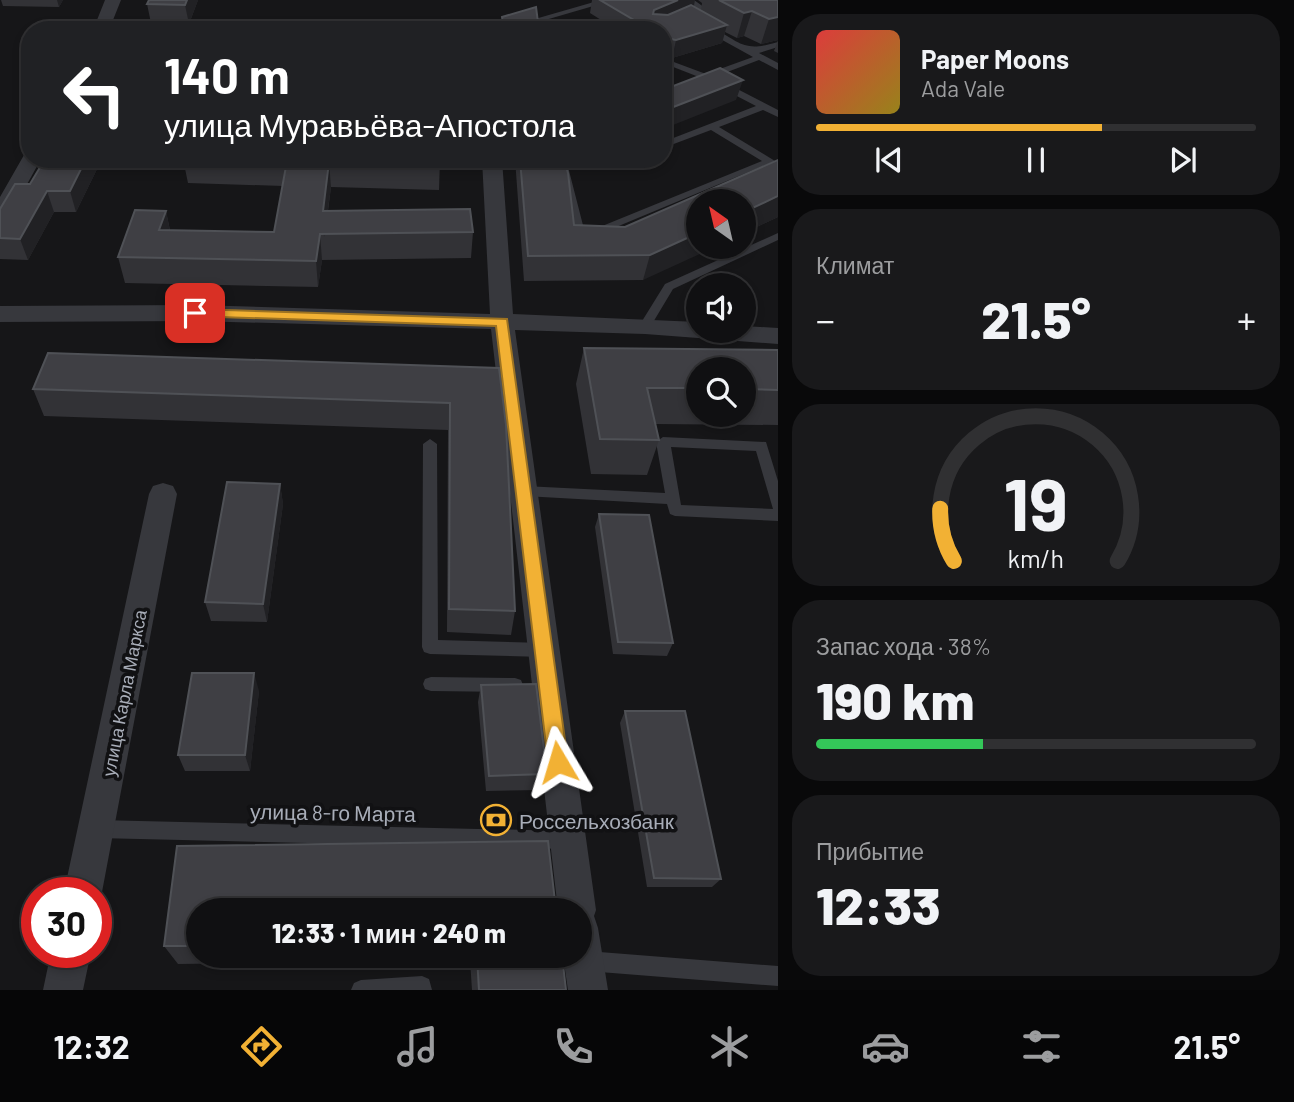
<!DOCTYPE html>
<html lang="ru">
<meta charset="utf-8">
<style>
body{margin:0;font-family:Barlow,sans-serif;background:#19191b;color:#f1f3f6;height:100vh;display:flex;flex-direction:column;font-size:26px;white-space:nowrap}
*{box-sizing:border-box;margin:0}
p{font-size:23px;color:#9c9d9f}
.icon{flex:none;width:38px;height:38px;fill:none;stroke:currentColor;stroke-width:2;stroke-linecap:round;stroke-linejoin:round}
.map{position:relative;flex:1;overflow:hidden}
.side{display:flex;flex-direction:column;gap:14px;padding:14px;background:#09090a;width:516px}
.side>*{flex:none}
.hud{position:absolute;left:21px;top:21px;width:651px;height:147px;border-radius:28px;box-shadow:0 4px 10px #0003,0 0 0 2px #303032;background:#202124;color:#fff;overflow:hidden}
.needle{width:46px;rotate:326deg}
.tools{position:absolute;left:686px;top:189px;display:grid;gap:14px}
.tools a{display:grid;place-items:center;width:70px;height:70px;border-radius:50%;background:#101012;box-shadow:0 4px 10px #0003,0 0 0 2px #303032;font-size:35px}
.speed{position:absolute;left:21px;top:877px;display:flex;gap:14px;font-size:35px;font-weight:700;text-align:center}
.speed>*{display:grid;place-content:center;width:91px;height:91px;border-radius:50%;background:#101012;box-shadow:0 4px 10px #0003,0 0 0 2px #303032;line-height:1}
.speed .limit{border:10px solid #d22;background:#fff;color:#111}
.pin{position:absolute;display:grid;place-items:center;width:60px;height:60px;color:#fff;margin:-30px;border-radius:14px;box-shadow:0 4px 10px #0006}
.me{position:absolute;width:77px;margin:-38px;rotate:353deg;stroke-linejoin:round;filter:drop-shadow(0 0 5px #0008)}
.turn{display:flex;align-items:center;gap:24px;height:147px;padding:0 28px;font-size:32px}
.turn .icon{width:91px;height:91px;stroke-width:2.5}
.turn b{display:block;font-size:49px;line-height:60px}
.big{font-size:52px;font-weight:800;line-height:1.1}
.side .widget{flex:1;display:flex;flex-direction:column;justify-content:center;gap:10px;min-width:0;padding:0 24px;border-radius:28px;background:#19191b}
.side .dial{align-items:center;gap:0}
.dial svg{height:182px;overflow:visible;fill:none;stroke:#303032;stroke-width:7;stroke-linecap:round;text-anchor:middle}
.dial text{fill:#f1f3f6;stroke:none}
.song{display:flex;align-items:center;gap:21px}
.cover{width:84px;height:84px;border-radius:10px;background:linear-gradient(135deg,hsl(0 70% 55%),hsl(50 70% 35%))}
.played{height:7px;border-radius:4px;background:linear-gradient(90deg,#f2b134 65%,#303032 65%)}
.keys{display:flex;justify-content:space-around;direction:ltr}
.heat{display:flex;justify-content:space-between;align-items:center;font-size:38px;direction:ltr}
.charge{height:10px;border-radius:5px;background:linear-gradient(90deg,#34c759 38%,#303032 0)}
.trip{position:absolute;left:186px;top:898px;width:406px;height:70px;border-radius:35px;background:#101012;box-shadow:0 4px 10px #0003,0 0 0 2px #303032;font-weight:800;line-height:70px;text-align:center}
.tabs{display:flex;height:112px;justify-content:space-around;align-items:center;background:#060607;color:#9c9d9f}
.tabs .icon{width:49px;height:49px}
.tabs .on{color:#f2b134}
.tabs b{font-size:32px;color:#f1f3f6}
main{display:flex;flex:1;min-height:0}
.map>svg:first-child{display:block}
</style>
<main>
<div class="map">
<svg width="778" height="990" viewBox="0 0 778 990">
<rect width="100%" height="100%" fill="#161618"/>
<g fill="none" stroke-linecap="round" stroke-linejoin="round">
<!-- service -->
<path fill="#37383d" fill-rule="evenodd" d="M601,0H614L511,30H497Z
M685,0H694L708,10L695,18H689V14L698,10Z
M706,27H712C742,44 744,52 778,42V47L759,53L778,63V70L759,60L714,77L778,110V117L763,110L719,127L775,161L585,240H577L556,159H566L585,233L762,161L711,130L663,148V142L756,106L704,79L663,63V58L706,74L753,57L706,31Z
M778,233V240L673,289L649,329H641L639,326L665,284Z
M663,437L766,442L778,481V521L675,516L670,514L667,504L524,496L519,495L517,491L519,487L524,486L665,493L656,442ZM671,447L756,451L773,509L681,505Z
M430,439L437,444L438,640L544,643L550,645L552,650L550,655L544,657L430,654L424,652L422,647L423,444Z
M431,677L515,678L521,680L523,685L521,690L515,692L431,691L425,689L423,684L425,679Z
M97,820L568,831L574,834L577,840L574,846L568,849L97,838L91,835L88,829L91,823Z
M587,951L778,966V986L587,971L580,968L577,961L580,954Z
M422,976L429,979L432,990H351L354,983L361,980Z"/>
<!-- minor -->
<path fill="#37383d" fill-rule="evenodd" d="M105,0H121L109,30H93Z
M30,153V159H41L10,215L7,219L0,221V197L24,155Z
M482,159H502L513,314L698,322V331H744V326L778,328V344L645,334L515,330L596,910L594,916L598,928L608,990H568L563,956H579V910H558L491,329L195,321L0,322V306L195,305L490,314Z
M163,483L173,486L177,494L102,892L96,906V892H64L149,494L153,486Z
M51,952H91L83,990H43Z"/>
</g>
<!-- wall -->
<path fill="#323236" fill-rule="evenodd" d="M1,0H63L59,7L3,6Z
M198,0L189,24L151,23L147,4Z
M592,0H695L694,7L701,10L702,3L698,0H778V53L774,51L778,40L761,44L744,36L737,38L725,32L722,43L672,58L663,57V30H617L590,13Z
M102,159L76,212H54L28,260L0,259V209L30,184Z
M183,159H440L439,190L331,187L328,211L473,232L471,258L322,260L318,287L125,283L118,257L166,211L170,230L274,232L283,186L188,183Z
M515,159H564L574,225L625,227L778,160V217L744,233V201L643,280L524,281Z
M584,348L778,350V425L655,424L659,440L647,475L591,474L576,384ZM698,369H744V415H698Z
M499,368L515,611L511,635L447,632L448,430L44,416L33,389Z
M280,484L283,504L267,622L211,621L205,602Z
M599,514L673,643L667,656L613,654L595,527Z
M481,685L547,774L542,790L486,791L478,702Z
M259,691L250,771H185L178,755Z
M625,711L721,879L712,887H647L620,723Z
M198,910V956H562L566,990H472L470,960L178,964L164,946Z"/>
<!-- shaded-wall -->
<path fill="#212124" d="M57,0H63L59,7Z
M187,0H198L189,24L185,5Z
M678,0H695L693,9L650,28L654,10Z
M752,11L744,36L737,38L744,13Z
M778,17V40L761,44L769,19Z
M727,25L722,43L672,58L676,40Z
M743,80L736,100L663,129V111Z
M86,159H102L76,212L70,191Z
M329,162L331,187L324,237L323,211Z
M47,191L54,212L28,260L20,239Z
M778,196V217L744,233V212Z
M166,211L171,236L159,230Z
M698,233V247H715L643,280L650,255Z
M320,234L322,260L318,287L316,261Z
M280,484L283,504L267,622L263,604Z
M254,673L259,691L250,771L245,755Z"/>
<!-- building -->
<path fill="#3f3f44" stroke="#4f5156" stroke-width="2" d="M149,0H187L185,5L147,4Z
M600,0H678L654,10L653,14L668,15L691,5L727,25L676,40L665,38L663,37V30H651Z
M719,0H778V17L769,19L752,11L744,13Z
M536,7L539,30H504L502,17Z
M720,68L743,80L663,111V90Z
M45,159H86L70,191H47L20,239L0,238V209L15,184H30Z
M238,159H440V165L329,162L323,211L470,209L473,232L320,234L316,261L118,257L135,210L166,211L159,230L274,232L287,161Z
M520,159H564L568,173L574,225L625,227L778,160V196L744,212V201H698V233L650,255L528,256Z
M584,348L778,350V390L744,389V369H698V388H647L659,440L600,439Z
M48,353L499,368L506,425L515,611L449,609L450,403L33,389Z
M227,482L280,484L263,604L205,602Z
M599,514L649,515L673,643L618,642Z
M192,673H254L245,755H178Z
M536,684L547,774L489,776L481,685Z
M625,711H685L721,879L654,878Z
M548,841L556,910H198V946H164L177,846Z
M477,956H562L566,990H479Z"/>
<!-- route -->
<path fill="#f2b134" stroke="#9d7322" stroke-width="2" d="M195,309L507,319L568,762L565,769L558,772L551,769L548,762L496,326L190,316V310Z"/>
<!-- icons -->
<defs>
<g id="bank-ring" transform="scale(1.575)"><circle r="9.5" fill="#111113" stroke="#f2b134" stroke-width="1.5"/><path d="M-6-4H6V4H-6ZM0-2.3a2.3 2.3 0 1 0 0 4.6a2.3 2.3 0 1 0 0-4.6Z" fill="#f2b134"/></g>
</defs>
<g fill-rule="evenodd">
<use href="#bank-ring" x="496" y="820"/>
</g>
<g text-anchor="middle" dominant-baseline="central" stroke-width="7" stroke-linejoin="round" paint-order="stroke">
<!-- street labels -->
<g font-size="18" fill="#a8adb8" stroke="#111113">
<text transform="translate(124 693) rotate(-79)">улица Карла Маркса</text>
</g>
<!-- near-street labels -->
<g font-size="21" fill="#a8adb8" stroke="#111113">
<text transform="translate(333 812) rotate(1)">улица 8-го Марта</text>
</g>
<!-- near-poi labels -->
<g font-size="21" fill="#a8adb8" stroke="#111113" text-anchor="start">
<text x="519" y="820">Россельхозбанк</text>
</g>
</g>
</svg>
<div class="tools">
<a><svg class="needle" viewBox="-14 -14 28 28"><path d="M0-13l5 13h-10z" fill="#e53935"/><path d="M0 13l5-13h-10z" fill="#9c9d9f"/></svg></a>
<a><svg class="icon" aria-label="sound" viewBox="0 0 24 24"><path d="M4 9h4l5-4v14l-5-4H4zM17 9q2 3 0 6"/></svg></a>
<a><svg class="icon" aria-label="search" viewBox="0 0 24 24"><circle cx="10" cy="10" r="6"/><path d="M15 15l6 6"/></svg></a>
</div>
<div class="speed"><div class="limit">30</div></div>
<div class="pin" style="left:195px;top:313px;background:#d93025"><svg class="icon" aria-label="arrive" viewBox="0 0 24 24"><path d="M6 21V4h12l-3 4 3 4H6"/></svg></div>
<svg class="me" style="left:558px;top:762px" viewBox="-20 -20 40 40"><path d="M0-17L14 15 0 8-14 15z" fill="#f2b134" stroke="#fff" stroke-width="4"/></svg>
<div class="trip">12:33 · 1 мин · 240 m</div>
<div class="hud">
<div class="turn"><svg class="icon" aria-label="left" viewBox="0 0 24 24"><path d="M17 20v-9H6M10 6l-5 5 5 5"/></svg><div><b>140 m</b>улица Муравьёва-Апостола</div></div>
</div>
</div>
<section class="side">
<div class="widget">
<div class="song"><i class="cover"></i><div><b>Paper Moons</b><p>Ada Vale</p></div></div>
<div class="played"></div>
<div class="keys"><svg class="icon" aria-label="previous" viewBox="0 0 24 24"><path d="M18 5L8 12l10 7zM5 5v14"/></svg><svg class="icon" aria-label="pause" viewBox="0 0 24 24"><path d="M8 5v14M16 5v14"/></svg><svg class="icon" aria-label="next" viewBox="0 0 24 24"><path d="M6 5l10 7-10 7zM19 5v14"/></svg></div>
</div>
<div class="widget"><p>Климат</p>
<div class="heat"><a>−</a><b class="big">21.5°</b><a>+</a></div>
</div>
<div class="widget dial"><svg viewBox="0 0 100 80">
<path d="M14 69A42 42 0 1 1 86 69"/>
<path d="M14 69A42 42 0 0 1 8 46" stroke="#f2b134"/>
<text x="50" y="56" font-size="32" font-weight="700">19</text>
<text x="50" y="72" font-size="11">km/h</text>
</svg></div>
<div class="widget"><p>Запас хода · 38%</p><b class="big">190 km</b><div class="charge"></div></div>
<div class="widget"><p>Прибытие</p><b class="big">12:33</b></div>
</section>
</main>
<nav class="tabs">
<b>12:32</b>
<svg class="icon on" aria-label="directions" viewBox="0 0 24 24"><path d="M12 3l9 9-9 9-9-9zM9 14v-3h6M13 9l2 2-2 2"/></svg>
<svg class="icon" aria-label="music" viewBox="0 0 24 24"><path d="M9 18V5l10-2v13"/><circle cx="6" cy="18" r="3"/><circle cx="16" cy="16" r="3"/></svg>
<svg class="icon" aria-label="phone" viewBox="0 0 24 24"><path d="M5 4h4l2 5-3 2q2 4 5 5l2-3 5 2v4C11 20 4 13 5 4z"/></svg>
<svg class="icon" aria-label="climate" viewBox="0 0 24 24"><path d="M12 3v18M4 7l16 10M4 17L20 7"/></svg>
<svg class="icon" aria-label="car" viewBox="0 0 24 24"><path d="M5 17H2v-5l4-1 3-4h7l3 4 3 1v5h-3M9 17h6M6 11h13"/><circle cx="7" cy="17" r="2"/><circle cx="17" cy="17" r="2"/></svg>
<svg class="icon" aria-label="filters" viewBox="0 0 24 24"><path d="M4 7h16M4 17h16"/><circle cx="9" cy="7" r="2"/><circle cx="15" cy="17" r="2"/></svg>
<b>21.5°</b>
</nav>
